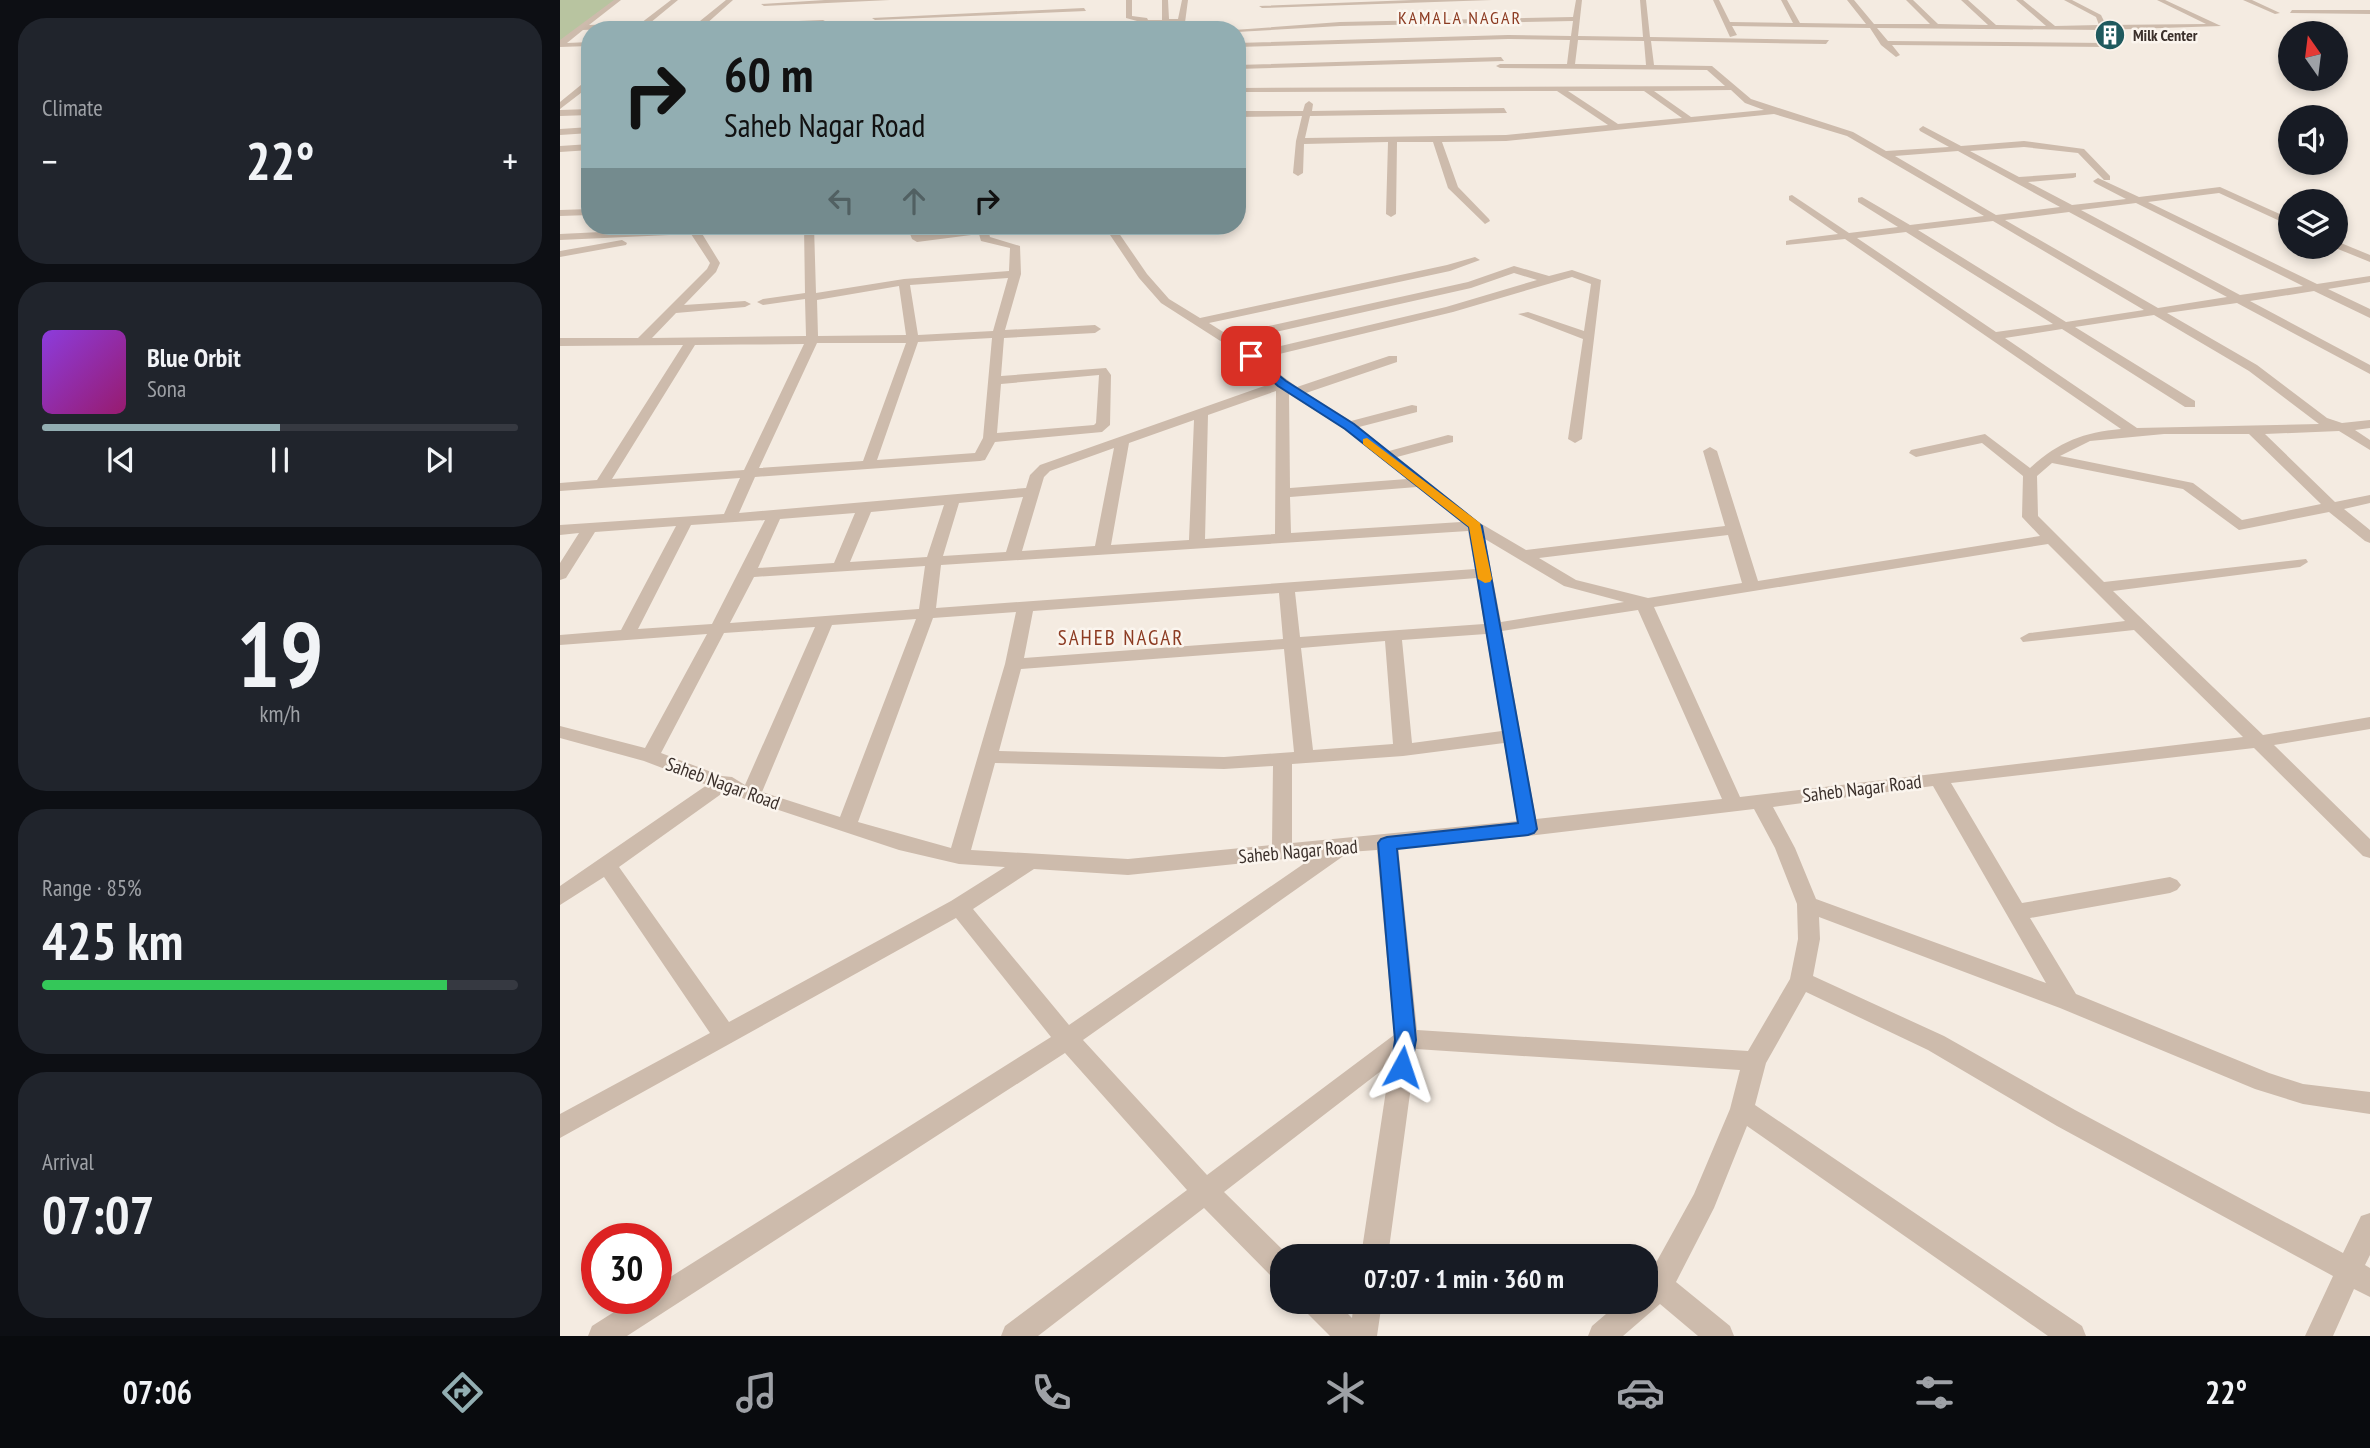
<!DOCTYPE html>
<meta charset="utf-8">
<style>
body{margin:0;font-family:"PT Sans Narrow",sans-serif;background:#20242c;color:#f1f3f6;height:100vh;display:flex;flex-direction:column;font-size:26px;white-space:nowrap}
*{box-sizing:border-box;margin:0}
p{font-size:23px;color:#9ea1a6}
.icon{flex:none;width:38px;height:38px;fill:none;stroke:currentColor;stroke-width:2;stroke-linecap:round;stroke-linejoin:round}
.map{position:relative;flex:1;overflow:hidden}
.panel{display:flex;flex-direction:column;gap:18px;padding:18px;background:#0d0f14;width:560px}
.panel>*{flex:none}
.guide{position:absolute;left:21px;top:21px;width:665px;height:214px;border-radius:28px;box-shadow:0 4px 10px #0003;background:#92aeb2;color:#111;overflow:hidden}
.needle{width:46px;rotate:346deg}
.controls{position:absolute;left:1718px;top:21px;display:grid;gap:14px}
.controls a{display:grid;place-items:center;width:70px;height:70px;border-radius:50%;background:#171b24;box-shadow:0 4px 10px #0003;font-size:35px}
.speed{position:absolute;left:21px;top:1223px;display:flex;gap:14px;font-size:35px;font-weight:700;text-align:center}
.speed>*{display:grid;place-content:center;width:91px;height:91px;border-radius:50%;background:#171b24;box-shadow:0 4px 10px #0003;line-height:1}
.speed .limit{border:10px solid #d22;background:#fff;color:#111}
.pin{position:absolute;display:grid;place-items:center;width:60px;height:60px;color:#fff;margin:-30px;border-radius:14px;box-shadow:0 4px 10px #0006}
.me{position:absolute;width:77px;margin:-38px;rotate:5deg;stroke-linejoin:round;filter:drop-shadow(0 0 5px #0008)}
.turn{display:flex;align-items:center;gap:24px;height:147px;padding:0 28px;font-size:32px}
.turn .icon{width:91px;height:91px;stroke-width:2.5}
.turn b{display:block;font-size:49px;line-height:60px}
.lanes{display:flex;align-items:center;height:66px;padding:0 28px;background:#0003;justify-content:center;gap:35px;direction:ltr}
.lanes .off{opacity:.35}
.big{font-size:52px;font-weight:800;line-height:1.1}
.panel .widget{flex:1;display:flex;flex-direction:column;justify-content:center;gap:10px;min-width:0;padding:0 24px;border-radius:28px;background:#20242c}
.panel .dial{align-items:center;gap:0}
.dial b{font-size:91px;line-height:1}
.song{display:flex;align-items:center;gap:21px}
.cover{width:84px;height:84px;border-radius:10px;background:linear-gradient(135deg,hsl(270 70% 55%),hsl(320 70% 35%))}
.played{height:7px;border-radius:4px;background:linear-gradient(90deg,#92aeb2 50%,#363941 50%)}
.keys{display:flex;justify-content:space-around;direction:ltr}
.heat{display:flex;justify-content:space-between;align-items:center;font-size:38px;direction:ltr}
.charge{height:10px;border-radius:5px;background:linear-gradient(90deg,#34c759 85%,#363941 0)}
.trip{position:absolute;left:710px;top:1244px;width:388px;height:70px;border-radius:28px;background:#171b24;box-shadow:0 4px 10px #0003;font-weight:800;line-height:70px;text-align:center}
.menu{display:flex;height:112px;justify-content:space-around;align-items:center;background:#090b0e;color:#9ea1a6}
.menu .icon{width:49px;height:49px}
.menu .selected{color:#92aeb2}
.menu b{font-size:32px;color:#f1f3f6}
main{display:flex;flex:1;min-height:0}
.map>svg:first-child{display:block}
</style>
<main>
<section class="panel">
<div class="widget"><p>Climate</p>
<div class="heat"><a>−</a><b class="big">22°</b><a>+</a></div>
</div>
<div class="widget">
<div class="song"><i class="cover"></i><div><b>Blue Orbit</b><p>Sona</p></div></div>
<div class="played"></div>
<div class="keys"><svg class="icon" aria-label="previous" viewBox="0 0 24 24"><path d="M18 5L8 12l10 7zM5 5v14"/></svg><svg class="icon" aria-label="pause" viewBox="0 0 24 24"><path d="M8 5v14M16 5v14"/></svg><svg class="icon" aria-label="next" viewBox="0 0 24 24"><path d="M6 5l10 7-10 7zM19 5v14"/></svg></div>
</div>
<div class="widget dial"><b>19</b><p>km/h</p></div>
<div class="widget"><p>Range · 85%</p><b class="big">425 km</b><div class="charge"></div></div>
<div class="widget"><p>Arrival</p><b class="big">07:07</b></div>
</section>
<div class="map">
<svg width="1810" height="1336" viewBox="0 0 1810 1336">
<rect width="100%" height="100%" fill="#f4ebe1"/>
<!-- green -->
<path fill="#b8c4a0" d="M0,0H55L0,41Z"/>
<g fill="none" stroke-linecap="round" stroke-linejoin="round">
<!-- minor -->
<path fill="#cdbbac" fill-rule="evenodd" d="M54,0H61L29,25L81,23L111,0H118L90,23L140,21L166,0H173L145,25L263,20L267,22L138,30H132L135,25L23,30L7,43L30,42V46L0,47V40Z
M265,0H330L204,6L201,4Z
M566,0H572V16L587,18L588,20H602V0H608L609,19H618L622,0H628L624,30H616L618,23L388,30L577,21L566,18Z
M853,0H932L702,8L699,6Z
M1016,0H1022L1018,36L1083,37L1080,0H1086L1090,37L1269,40L1266,44L1091,41L1094,65L1152,66L1191,99L1293,132L1326,151L1389,147L1360,131L1359,129L1363,126L1401,146L1464,141L1524,149L1550,176V180H1544L1518,153L1464,147L1410,151L1459,177L1516,173V177L1513,178L1468,182L1512,205L1566,199L1535,183L1533,181L1538,178L1579,197L1660,187L1731,219V226L1659,193L1588,202L1757,284L1810,276V282L1768,289L1810,309V318L1754,291L1690,301L1810,365V374L1677,303L1607,313L1697,365L1767,418L1782,423L1810,420V428L1795,430L1810,440V450L1779,431L1705,434L1775,502L1810,495V503L1784,509L1810,530V543L1805,541L1769,512L1679,530L1623,489L1492,463L1477,476L1478,516L1544,582L1746,559L1748,562L1740,567L1553,591L1703,735L1810,717V729L1714,745L1810,839V858L1803,856L1694,748L1391,783L1462,903L1610,877L1617,880L1621,885L1617,890L1610,893L1470,918L1516,994L1709,1073L1743,1084L1810,1092V1114L1743,1104L1695,1089L1500,1008L1259,917L1260,939L1253,976L1384,1036L1515,1110L1783,1253L1801,1216L1810,1213V1255L1805,1265L1810,1268V1297L1794,1289L1773,1336H1745L1773,1276L1497,1126L1368,1050L1246,992L1206,1063L1195,1105L1522,1326L1526,1336H1488L1187,1126L1154,1208L1116,1282L1170,1326L1174,1336H1138L1100,1304L1063,1336H1028L1032,1326L1060,1302H1087V1279L1134,1194L1170,1109L1180,1070L856,1049L828,1256H801L830,1064L664,1192L729,1256H723V1282L713,1278L644,1208L478,1336H441L445,1326L627,1190L505,1053L67,1336H28L32,1326L76,1298H96V1286L491,1037L396,918L0,1138V1114L150,1033L44,877L0,905V886L147,785L84,761L0,738V726L85,748L147,634L0,645V635L61,630L116,526L35,532L6,578L0,580V563L19,533L0,535V525L164,514L180,478L0,491V483L37,480L123,345L0,346V338H78L147,269L150,263L131,234L0,240V234L163,226L141,232L160,263L156,272L124,305L185,301L191,304L185,307L116,313L92,338L246,336L245,299L203,305L197,302L203,299L245,293L244,226H254L256,293L344,279L449,271L450,248L421,241L419,234L357,242L352,239L347,226H357L361,235L418,228V226H466L461,229L429,233L430,237L460,246L461,274L445,330L535,325L541,329L535,333L444,338L441,376L546,368L551,375L550,425L542,432L435,442L425,460L420,461L195,477L179,513L466,488L470,475L480,465L713,383L662,342L601,303L579,278L544,226H554L587,274L609,299L640,318L887,265L915,257L920,260L890,271L649,323L668,335L908,282L954,266L989,276L1012,270L1041,280L1022,439L1015,443L1008,439L1023,339L958,314L968,312L1024,331L1031,284L1012,277L893,312L699,359L737,387L829,356H837V362L746,393L791,421L852,405L857,406V412L799,427L829,451L888,435L893,436V442L837,457L920,523L966,550L1165,526L1143,451L1150,447L1157,451L1198,581L1480,536L1462,517L1463,476L1422,443L1356,457L1349,453L1351,450L1425,434L1470,468C1497,443 1523,432 1561,429L1285,239L1226,245V241L1230,240L1278,234L1229,200V196L1232,195L1289,233L1338,227L1298,202V198L1302,197L1350,225L1424,216L1287,136L1214,114L946,141L882,142L898,187L929,219L930,221L925,224L888,188L873,142H837L836,214L831,217L826,214L828,142L744,144L743,173L738,176L733,173L736,141L742,116L677,117V111H743L745,104L749,101L753,104L752,111L944,108L947,113L750,116L745,138L946,135L1048,125L997,91L677,92V88L1165,86L1147,70L940,68L936,66L940,64H1007L1010,40L948,39L677,47V43L948,35L1011,36L1013,21L780,26L677,32L674,30L780,22L1013,17ZM1018,40L1084,41L1086,65L1015,64ZM1171,90L1185,103L1204,110L1131,117L1094,91ZM1008,91H1084L1122,118L1058,124ZM1398,151L1500,207L1436,215L1335,156ZM1576,203L1743,286L1680,295L1521,210ZM1509,212L1667,297L1598,308L1445,220ZM1433,221L1584,310L1506,322L1358,230ZM1346,232L1493,324L1436,332L1297,238ZM954,273L977,280L886,307L691,353L675,341L911,288ZM448,278L433,331L358,335L350,285ZM339,286L346,335L258,336L257,300ZM1594,315L1689,371L1759,424L1577,428L1445,338L1502,329L1625,407H1635V401L1515,327ZM432,338L423,438L415,453L317,460L358,342ZM257,343H346L303,461L199,468ZM244,344L184,470L52,479L135,345ZM539,375L536,423L534,425L437,433L441,384ZM716,391L715,534L645,539L648,415ZM729,394L784,429L847,479L730,488ZM634,420L629,540L551,545L569,443ZM1604,434H1689L1761,504L1682,520L1633,483L1500,456L1530,441ZM554,448L535,546L462,551L484,477L490,471ZM857,487L901,522L731,533L730,497ZM463,497L446,552L383,556L399,503ZM384,505L367,557L290,562L311,512ZM295,513L274,563L198,568L220,519ZM205,520L152,624L78,629L131,525ZM908,531L915,569L376,608L381,565ZM1168,535L1182,583L1088,598L1016,580L979,558ZM925,539L1004,586L1064,602L941,622ZM1488,544L1565,621L1469,633L1460,638L1463,642L1574,630L1683,737L1180,797L1094,607ZM365,566L359,609L170,623L194,577ZM917,578L924,624L740,637L735,592ZM719,593L723,639L464,658L473,611ZM1078,610L1162,799L976,819L942,631ZM456,612L445,664L391,848L298,822L373,618ZM356,619L280,817L202,792L272,625ZM255,627L185,785L172,777L162,776L101,753L164,633ZM926,634L942,731L852,743L842,640ZM825,641L833,744L753,750L741,648ZM724,649L734,752L664,757L439,751L461,669ZM944,743L957,821L732,843V764L843,756ZM435,763L664,769L713,766L712,845L568,859L411,850ZM1373,786L1486,983L1256,899L1235,848L1213,807ZM164,792L339,850L399,864L445,867L391,901L169,1022L59,867ZM1194,809L1215,848L1237,904L1238,939L1230,979L1188,1051L857,1030L838,847L968,836ZM817,850L834,1035L647,1175L523,1040L789,852ZM755,856L509,1025L413,909L474,869L568,875Z
M1153,0H1159L1170,22L1233,23L1221,0H1227L1240,23L1306,24L1287,0H1294L1314,24H1370L1346,0H1353L1378,24L1428,25L1401,0H1408L1436,25L1486,26L1456,0H1463L1495,26L1539,25L1536,17L1504,0H1512L1541,15L1546,25L1646,24L1597,0H1605L1661,26L1543,30L1317,28L1328,41L1546,43L1550,45L1546,47L1332,45L1340,55L1336,57L1321,45L1310,28L1172,26L1177,35L1170,37Z
M1683,0H1692L1720,13L1715,14Z
M524,8L526,11L315,20L312,18Z
M1732,10H1810V14L1730,13Z
M941,57L944,61L677,69V65Z
M27,80H30V86L0,109V102Z
M30,109V115L0,116V110Z
M30,127V133L0,135V129Z
M30,144V150L0,152V146Z
M30,209V215L0,216V210Z
M62,240L67,243L66,245L0,257V251Z
M1776,241L1810,255V262L1773,247H1776Z
M742,1302H776L792,1318L794,1302H822L817,1336H770L746,1312Z"/>
</g>
<!-- route -->
<path fill="#1a73e8" stroke="#114b97" stroke-width="2" d="M691,353L726,381L794,424L922,526L977,829L974,833L968,835L837,849L856,1040L850,1073L842,1076L834,1073L831,1067L835,1040L818,843L821,839L827,837L958,823L909,527L785,429L718,386L687,359L686,356Z"/>
<!-- slow -->
<path fill="#f59e0b" d="M807,438L920,523L932,579L930,582L925,583L918,579L909,527L803,444V439Z"/>
<!-- icons -->
<defs>
<g id="building-disc" transform="scale(1.575)"><circle r="9.5" fill="#1f5a5e" stroke="#fbf5ee"/><path d="M-4-6H4V6H1V3H-1V6H-4ZM-2.5-4.3h1.7v1.8h-1.7ZM.8-4.3h1.7v1.8H.8ZM-2.5-1h1.7V.8h-1.7ZM.8-1h1.7V.8H.8Z" fill="#fff"/></g>
</defs>
<g fill-rule="evenodd">
<use href="#building-disc" x="1550" y="35"/>
</g>
<g text-anchor="middle" dominant-baseline="central" stroke-width="5" stroke-linejoin="round" paint-order="stroke">
<!-- far-poi labels -->
<g font-size="16" font-weight="bold" fill="#3b302b" stroke="#fbf5ee" text-anchor="start">
<text x="1573" y="35">Milk Center</text>
</g>
<!-- far-neighbourhood labels -->
<g font-size="18" letter-spacing="2" fill="#8c3b22" stroke="#fbf5ee">
<text x="900" y="17">KAMALA NAGAR</text>
</g>
<!-- street labels -->
<g font-size="19" fill="#3b302b" stroke="#fbf5ee">
<text transform="translate(163 783) rotate(20)">Saheb Nagar Road</text>
<text transform="translate(1302 788) rotate(-7)">Saheb Nagar Road</text>
<text transform="translate(738 851) rotate(-5)">Saheb Nagar Road</text>
</g>
<!-- neighbourhood labels -->
<g font-size="21" letter-spacing="2" fill="#8c3b22" stroke="#fbf5ee">
<text x="561" y="637">SAHEB NAGAR</text>
</g>
</g>
</svg>
<div class="controls">
<a><svg class="needle" viewBox="-14 -14 28 28"><path d="M0-13l5 13h-10z" fill="#e53935"/><path d="M0 13l5-13h-10z" fill="#9ea1a6"/></svg></a>
<a><svg class="icon" aria-label="sound" viewBox="0 0 24 24"><path d="M4 9h4l5-4v14l-5-4H4zM17 9q2 3 0 6"/></svg></a>
<a><svg class="icon" aria-label="layers" viewBox="0 0 24 24"><path d="M12 4l9 5-9 5-9-5zM3 14l9 5 9-5"/></svg></a>
</div>
<div class="speed"><div class="limit">30</div></div>
<div class="pin" style="left:691px;top:356px;background:#d93025"><svg class="icon" aria-label="arrive" viewBox="0 0 24 24"><path d="M6 21V4h12l-3 4 3 4H6"/></svg></div>
<svg class="me" style="left:842px;top:1067px" viewBox="-20 -20 40 40"><path d="M0-17L14 15 0 8-14 15z" fill="#1a73e8" stroke="#fff" stroke-width="4"/></svg>
<div class="trip">07:07 · 1 min · 360 m</div>
<div class="guide">
<div class="turn"><svg class="icon" aria-label="right" viewBox="0 0 24 24"><path d="M7 20v-9h11M14 6l5 5-5 5"/></svg><div><b>60 m</b>Saheb Nagar Road</div></div>
<div class="lanes"><svg class="icon off" aria-label="left" viewBox="0 0 24 24"><path d="M17 20v-9H6M10 6l-5 5 5 5"/></svg><svg class="icon off" aria-label="ahead" viewBox="0 0 24 24"><path d="M12 20V5M6 11l6-6 6 6"/></svg><svg class="icon" aria-label="right" viewBox="0 0 24 24"><path d="M7 20v-9h11M14 6l5 5-5 5"/></svg></div>
</div>
</div>
</main>
<nav class="menu">
<b>07:06</b>
<svg class="icon selected" aria-label="directions" viewBox="0 0 24 24"><path d="M12 3l9 9-9 9-9-9zM9 14v-3h6M13 9l2 2-2 2"/></svg>
<svg class="icon" aria-label="music" viewBox="0 0 24 24"><path d="M9 18V5l10-2v13"/><circle cx="6" cy="18" r="3"/><circle cx="16" cy="16" r="3"/></svg>
<svg class="icon" aria-label="phone" viewBox="0 0 24 24"><path d="M5 4h4l2 5-3 2q2 4 5 5l2-3 5 2v4C11 20 4 13 5 4z"/></svg>
<svg class="icon" aria-label="climate" viewBox="0 0 24 24"><path d="M12 3v18M4 7l16 10M4 17L20 7"/></svg>
<svg class="icon" aria-label="car" viewBox="0 0 24 24"><path d="M5 17H2v-5l4-1 3-4h7l3 4 3 1v5h-3M9 17h6M6 11h13"/><circle cx="7" cy="17" r="2"/><circle cx="17" cy="17" r="2"/></svg>
<svg class="icon" aria-label="filters" viewBox="0 0 24 24"><path d="M4 7h16M4 17h16"/><circle cx="9" cy="7" r="2"/><circle cx="15" cy="17" r="2"/></svg>
<b>22°</b>
</nav>
